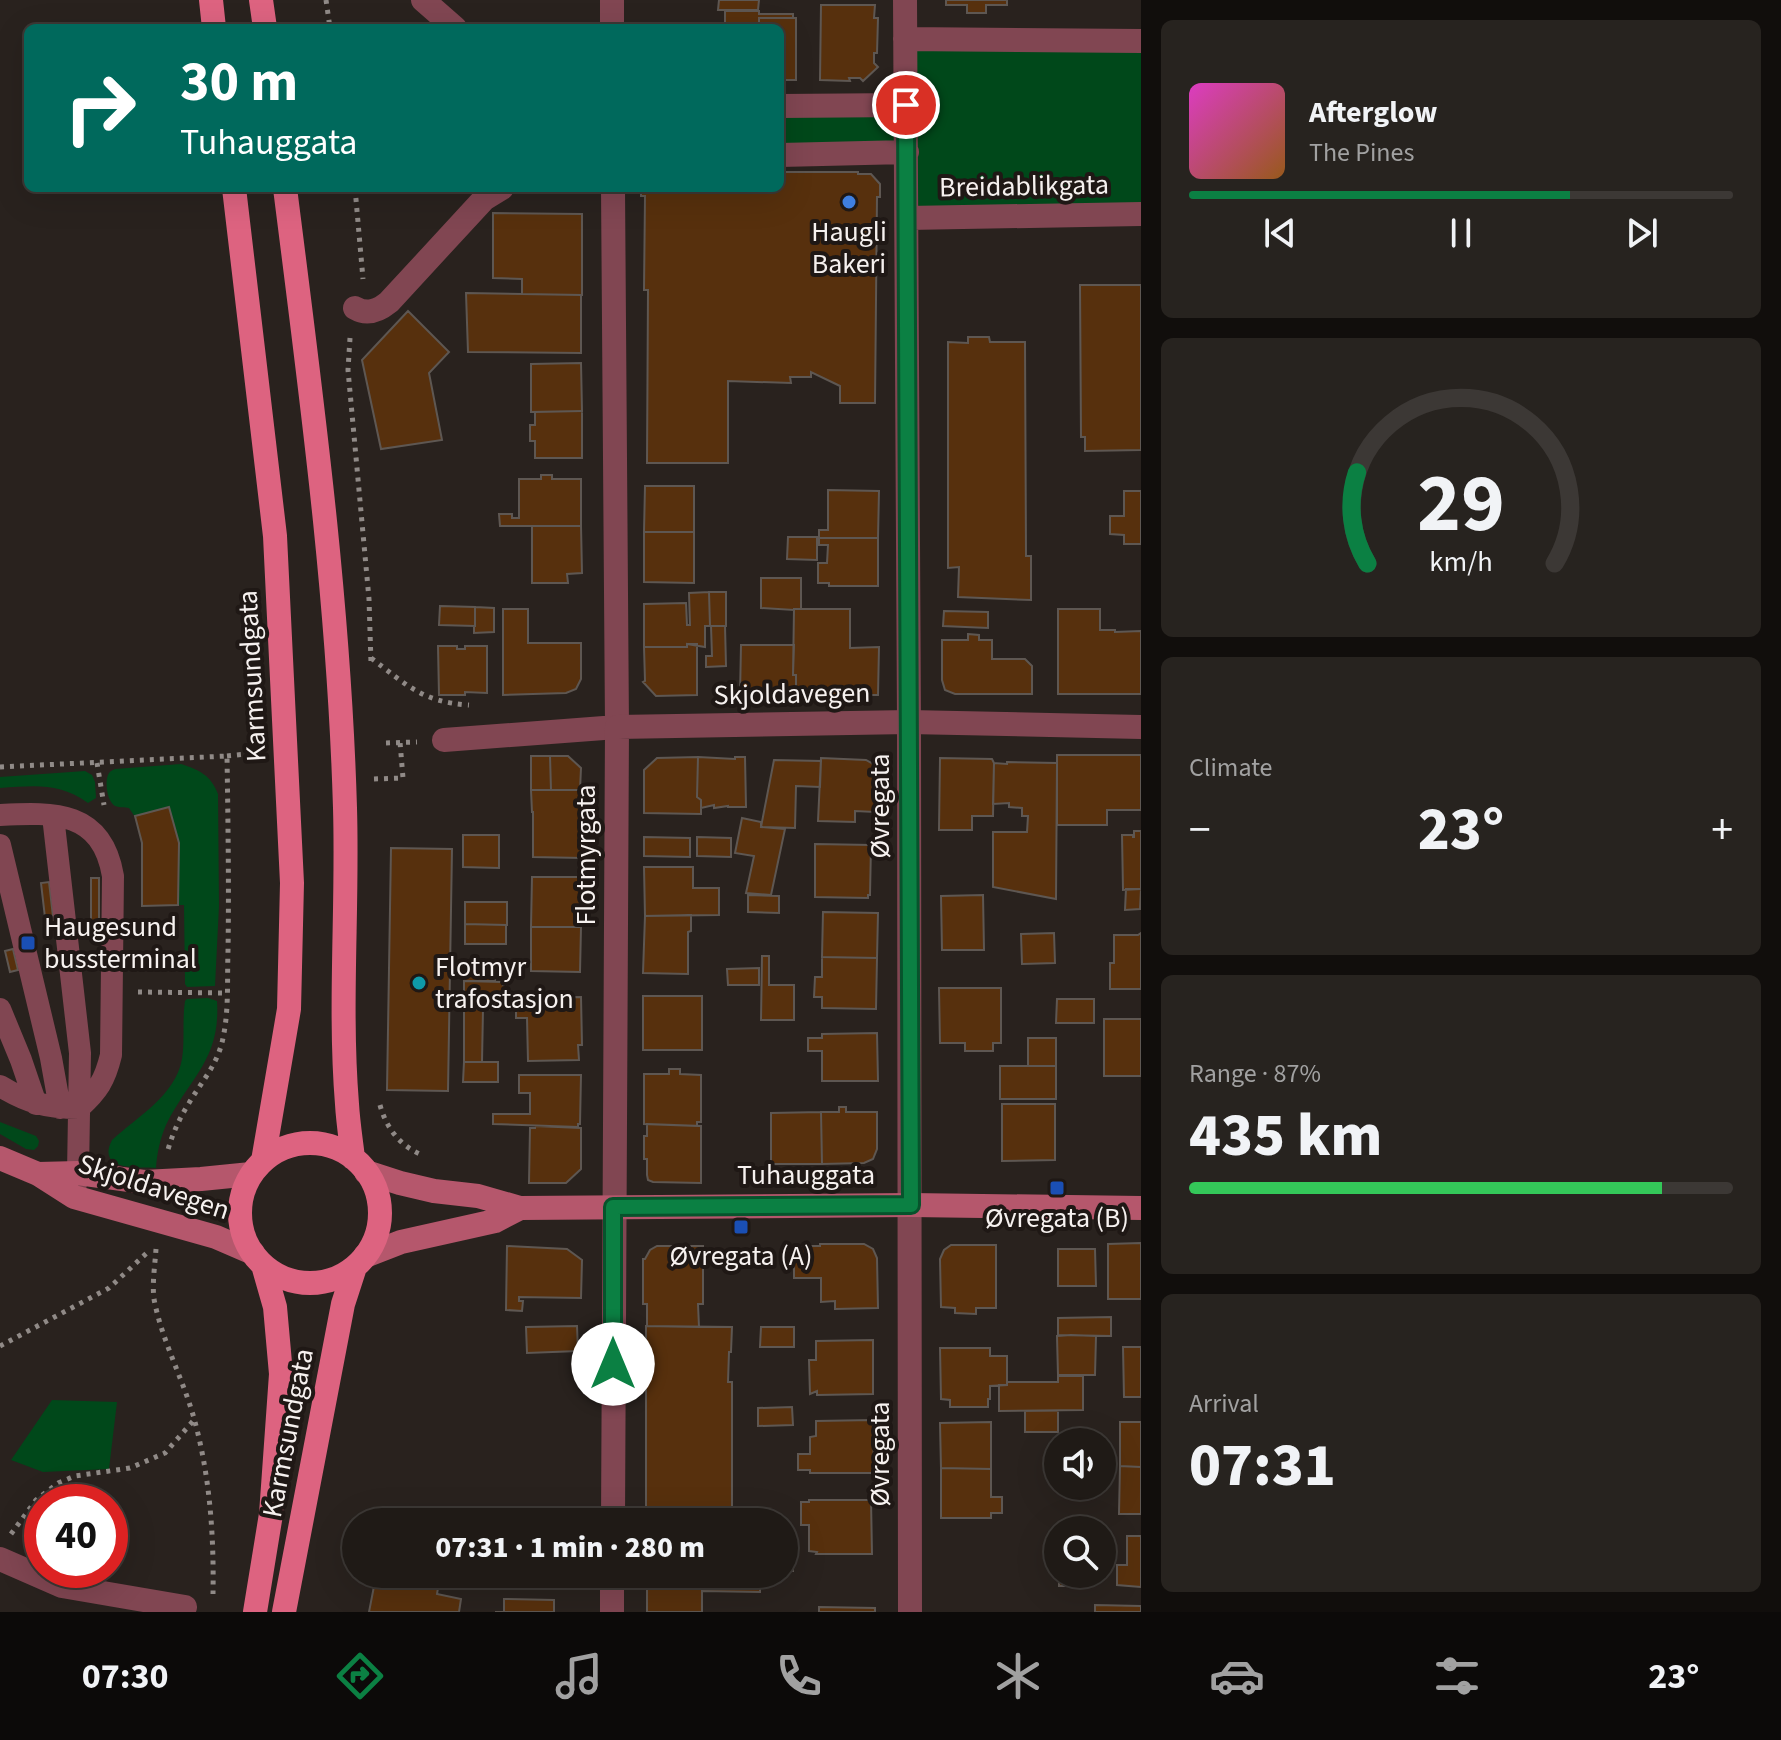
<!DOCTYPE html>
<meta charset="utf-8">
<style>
body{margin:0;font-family:"Source Sans 3",sans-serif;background:#27231f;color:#f1f3f6;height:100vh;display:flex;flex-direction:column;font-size:30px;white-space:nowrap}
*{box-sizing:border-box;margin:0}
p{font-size:26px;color:#a1a1a1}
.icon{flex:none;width:44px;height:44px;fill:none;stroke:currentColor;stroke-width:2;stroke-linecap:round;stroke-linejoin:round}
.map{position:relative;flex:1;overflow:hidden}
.panel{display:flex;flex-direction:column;gap:20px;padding:20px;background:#110e0c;width:640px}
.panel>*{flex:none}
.hud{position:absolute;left:24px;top:24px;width:760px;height:168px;border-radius:12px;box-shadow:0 8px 32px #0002,0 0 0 2px #3c3835;background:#00695c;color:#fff;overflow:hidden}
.controls{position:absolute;left:1044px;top:1428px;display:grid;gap:16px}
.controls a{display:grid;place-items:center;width:72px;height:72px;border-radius:50%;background:#1f1a16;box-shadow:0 8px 32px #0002,0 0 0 2px #3c3835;font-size:40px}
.speed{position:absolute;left:24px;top:1484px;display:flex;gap:16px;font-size:40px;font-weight:700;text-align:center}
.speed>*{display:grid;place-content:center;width:104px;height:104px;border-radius:50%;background:#1f1a16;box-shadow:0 8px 32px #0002,0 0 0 2px #3c3835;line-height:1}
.speed .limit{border:12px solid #d22;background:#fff;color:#111}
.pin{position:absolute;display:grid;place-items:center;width:68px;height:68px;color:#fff;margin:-34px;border:4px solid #fff;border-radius:50%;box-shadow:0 2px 8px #0007}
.me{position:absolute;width:88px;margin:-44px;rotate:0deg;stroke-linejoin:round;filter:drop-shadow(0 0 6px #0008)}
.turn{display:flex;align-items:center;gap:28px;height:168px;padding:0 24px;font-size:36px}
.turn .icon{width:104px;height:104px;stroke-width:2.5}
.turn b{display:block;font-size:56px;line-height:68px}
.big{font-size:60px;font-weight:800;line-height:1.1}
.panel .tile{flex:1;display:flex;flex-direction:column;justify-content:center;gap:12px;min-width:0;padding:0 28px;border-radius:12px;background:#27231f}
.panel .dial{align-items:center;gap:0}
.dial svg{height:208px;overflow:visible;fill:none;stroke:#3c3835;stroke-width:7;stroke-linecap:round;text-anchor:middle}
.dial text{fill:#f1f3f6;stroke:none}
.song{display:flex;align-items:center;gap:24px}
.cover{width:96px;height:96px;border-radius:12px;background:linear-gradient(135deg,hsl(310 70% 55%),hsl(30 70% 35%))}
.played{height:8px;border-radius:4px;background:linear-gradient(90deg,#0b8043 70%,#3c3835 70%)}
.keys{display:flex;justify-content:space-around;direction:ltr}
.heat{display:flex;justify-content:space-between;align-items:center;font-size:44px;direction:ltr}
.charge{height:12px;border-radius:6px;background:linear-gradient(90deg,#34c759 87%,#3c3835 0)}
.trip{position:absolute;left:342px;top:1508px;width:456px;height:80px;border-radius:40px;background:#1f1a16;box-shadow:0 8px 32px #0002,0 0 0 2px #3c3835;font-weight:800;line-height:80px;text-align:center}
.menu{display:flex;height:128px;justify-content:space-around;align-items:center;background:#0c0a09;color:#a1a1a1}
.menu .icon{width:56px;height:56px}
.menu .on{color:#0b8043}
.menu b{font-size:36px;color:#f1f3f6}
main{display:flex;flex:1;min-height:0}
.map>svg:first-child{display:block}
</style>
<main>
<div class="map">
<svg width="1141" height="1612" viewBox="0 0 1141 1612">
<rect width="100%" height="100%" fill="#29221e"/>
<!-- green -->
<path fill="#00481a" d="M905,39L1141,41V214L908,218L907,152L780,155V106L906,105Z
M181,764C199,770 211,775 218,794L219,906L215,986L187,987L185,984L184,905H177L167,808L135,817L129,808C125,807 120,808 115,806C107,802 104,780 109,773C110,771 113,770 115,769Z
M85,771L92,775L95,782L96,798L88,803C58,782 35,786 0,788V777Z
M208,998L217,1001C221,1060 189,1078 166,1125C160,1139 157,1153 156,1168C138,1167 96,1171 112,1140C137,1117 176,1095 182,1059C185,1040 182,1020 185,1001L187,999Z
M0,1122L36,1136L39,1141L38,1146L34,1150L26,1149L0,1134Z
M52,1400L117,1402L109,1469L43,1472L11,1460Z"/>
<!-- building -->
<path fill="#57300d" stroke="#5e5752" stroke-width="2" d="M719,0H759L758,10H718Z
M946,0H1007V5H986V13H967V5H946Z
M821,5H875L874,18H878L877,53H874V63L878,67L863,81L860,78H849L850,81L820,80Z
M725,11H759V14H793V18H759V28H729V26H725Z
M759,18H796V80H780V28H759Z
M650,25L725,26H729V28H650Z
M780,172H858V174H871L880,184V197H877L875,403H840V386L811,372V377H790L791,383L728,381V463H647L648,290H644L645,196H641V188H780Z
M493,213L582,214V295L522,294V279L493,278Z
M1080,285H1141V450L1085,451V437H1081Z
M466,293L581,295V353L468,352Z
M408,311L449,352L429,373L442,440L381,449L362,360Z
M968,337H989L990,342H1025L1026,556H1031V600L958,597L959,567L948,568V342L968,343Z
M581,363L582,411L531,412V364Z
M582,411V458H535V441H530V425H535V412Z
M541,475H552V479H581V526H500L499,514H512V518H519V479H541Z
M645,486H694V532H644Z
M828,490L879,491L878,538H819V530H828Z
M1124,491H1141V544H1124V535L1110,534V516H1124Z
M532,526H581L582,573L567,574L568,583H532Z
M644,532H694V583L644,582Z
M788,537H817V560L787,559Z
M819,538H878V586H829V583H818V563H827L828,545H819Z
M761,578H801V609H794V610L761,608Z
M709,592L710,626H705V647L687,644V647H644V604L686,603L687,625H690L689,593Z
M709,592H726V626H710Z
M440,606L475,607V626L439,625Z
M475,607L494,608V632L474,633V626H475Z
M503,609H528V643H581V679L576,689L566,693L503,695Z
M794,609H850V648L879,647L878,695H804V693H796V675H793Z
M1058,609H1100V630H1115V632L1141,631V694H1058Z
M944,611L988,612V628L943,626Z
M711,626H725L726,666L706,667V656H712Z
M968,634L979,635V640H992V659H1025L1032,666V694H955L945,690L942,680V640H968Z
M687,644H697V695L656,696L643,682L645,681L644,647H687Z
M741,645H794L793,675H796V695H740Z
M438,646H457V649H465V646H487V693L465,692V695H439Z
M1057,755H1141V810H1107V825H1057Z
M531,756H550L551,790H531Z
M550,756H568L581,768L580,790H551Z
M698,757L697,797L701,800V814L644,813V770L657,758Z
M698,757L735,759V757H745L746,807H728V806L714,808V805L701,808V800L697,797Z
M821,758L866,760L875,765V812L855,811V822L818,821Z
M940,758L992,759L994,763L993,816H972V830H939Z
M774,760L821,761L820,787L796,786L795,828L761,827Z
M1007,762L1057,763L1056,899L993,887V832H1027L1028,816H1022V808L1009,807V803L993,804L994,763L1007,764Z
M531,790H580V803H582V858L533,857V812H532Z
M169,807L179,843L178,905L142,906V843L135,816Z
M742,818L761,822V827L785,829L771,895L746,893L754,856L735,853Z
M1134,831H1141V889L1123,890L1122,835H1133V837H1134Z
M463,835H499V868L463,867Z
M644,837L690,838V857L644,856Z
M697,837L731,838V857L697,856Z
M815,844L871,845L870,895H868V898L815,897Z
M391,848L452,849L448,1091L387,1090Z
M644,867H693V888H719V915L645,916Z
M532,877H582L581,927H531Z
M91,878H99V921L91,922Z
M49,882L54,925L46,926L41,883Z
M1126,889H1141L1140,909L1125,910Z
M748,895L779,896V913L748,912Z
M983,895L984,950H942L941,896Z
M465,902H507V925L465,924Z
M823,912L878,913L877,958L822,957Z
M691,915V931L688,932V974L643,973L645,916Z
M465,924L506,925V944H465Z
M531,927H581L580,972L531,971Z
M1054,933L1055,963L1022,964L1021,934Z
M1141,933V989H1110V963H1114V935H1138Z
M13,949L18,970L10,972L5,951Z
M762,956H769V985H794V1020H761Z
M822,957L877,958L876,1009L822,1008V997H814L815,977H822Z
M464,966L495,967V981H464Z
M759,968V985H728L727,969Z
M464,981L503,982V985H506V992H503V997L506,998V1007H503V1009H464Z
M939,988H1001V1043H993V1051H965V1043H940Z
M643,996H702V1050H643Z
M581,997L582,1045H578L579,1060L528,1061L527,1018H516V998Z
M1057,999H1094V1023H1056Z
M464,1009H483L482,1062H464Z
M1104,1019H1141V1076H1104Z
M877,1033L878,1081H822V1051H808V1038H822V1034Z
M1028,1038H1056V1066H1028Z
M464,1062H498V1082H463Z
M1000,1066H1056V1099H1000Z
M669,1069H680V1074L701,1075V1122H697V1126L644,1124V1074H669Z
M519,1075H581L580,1124H578V1127L493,1124V1114H530V1093H519Z
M1002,1104H1055V1160L1002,1161Z
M839,1107H846V1112H877V1149L873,1159L864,1163L822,1164L821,1112H839Z
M821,1112L822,1164H771V1113Z
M647,1124L701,1126V1183L653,1182L648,1180L647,1175V1159H644V1136H647Z
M535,1126L581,1128V1169L566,1183H529L530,1128H535Z
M1141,1243V1299H1108V1244Z
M820,1244H864L873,1249L877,1258L878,1308L835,1309V1301L821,1302V1278H794V1246H820Z
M951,1245H996V1308H976V1314L955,1313V1308L941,1307L940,1259L944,1250Z
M507,1246L567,1249L582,1260L581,1298L519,1297V1301H523L522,1311L506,1310Z
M657,1246H703V1304H698L699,1327L647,1326V1304H643V1259H645L650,1250Z
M1058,1249H1095L1096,1286H1058Z
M1111,1317V1336L1058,1335V1318Z
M577,1326L578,1351L527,1353L526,1327Z
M646,1326L732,1327L731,1352H729L728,1382H732V1522H646Z
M761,1327H794V1347H760Z
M1071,1335L1096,1336L1095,1375H1058L1057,1336Z
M873,1340V1394L817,1395V1391L810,1394L809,1360H816V1341Z
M1123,1347H1141V1397H1124Z
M940,1348H990V1356H1007V1385L990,1386V1399H988V1407H950V1400L941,1399Z
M1058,1376H1083V1410L999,1411V1385H1007V1382H1058Z
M792,1407L793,1425L758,1426V1408Z
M1025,1411H1058V1432H1025Z
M873,1420L874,1473H810V1470H798V1454H810V1437L816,1436V1421Z
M991,1422V1469L941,1468L940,1423Z
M1120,1422H1141V1467L1120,1466Z
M1120,1466L1141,1467V1514H1119Z
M941,1468L991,1469V1497H1002V1513H991V1518H941Z
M809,1500H871L872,1554H816L817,1552L809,1551V1525H801V1502H809Z
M1127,1536H1141V1587L1117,1585V1565H1127Z
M784,1545H793V1571H784Z
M647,1574H760V1592L702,1591V1612H647Z
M1059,1574H1080V1586H1059Z
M376,1576L438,1588L437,1594L461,1599L459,1612H369Z
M504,1599L554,1600V1612H495H504Z
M1095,1605L1141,1606V1612H1095Z
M819,1607L875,1608V1612H819Z"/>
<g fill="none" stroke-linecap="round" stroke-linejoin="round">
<!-- path -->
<path stroke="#908a87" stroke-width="5" stroke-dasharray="4 6" stroke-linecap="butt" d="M326,0L330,28
M355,188L363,279
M350,338L348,370L369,599L371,663
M371,658C407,685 422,702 469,705
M386,743L417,742
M227,756L257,753
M97,763L104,805
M0,767L227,756C228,821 229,887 228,952C227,981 229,1010 223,1038C218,1064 202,1081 189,1103C179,1119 172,1135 167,1153
M374,779L403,778L400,742
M138,992L227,993
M380,1105C386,1127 399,1145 420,1154
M156,1249C155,1265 152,1283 154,1299C162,1342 184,1380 195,1422C210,1478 214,1536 213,1594
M0,1346L109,1288L150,1250
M11,1534L36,1500L58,1483L75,1476L130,1468L165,1453L194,1420"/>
<!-- service -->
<path stroke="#814652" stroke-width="22" d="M0,815C55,812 102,811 113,876L111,1055C105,1080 98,1091 79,1108C47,1108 28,1103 0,1086
M53,816L80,1053L78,1173L75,1189
M0,845L51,1058L60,1108
M0,1009L21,1060L36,1104"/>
<!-- minor -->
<path stroke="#814652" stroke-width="24" d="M423,0L455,28
M905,0L909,722L910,1612
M612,28V0
M905,39L1141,41
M780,106L906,105
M780,155L907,152
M908,218L1141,214
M355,308C367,315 378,311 389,302L484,199L502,188
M444,740L617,727L613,188
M0,1559L62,1586L185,1607"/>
<!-- tertiary -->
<path stroke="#814652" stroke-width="24" d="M613,1522L617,727L909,722L1141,727
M612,1612V1574"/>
<!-- secondary -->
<path stroke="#b5576c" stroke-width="24" d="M0,1158L38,1174L74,1197L216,1237L253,1253
M366,1172L400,1183L434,1191L478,1196L520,1208L911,1205L1141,1208
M38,1174L78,1173L144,1182L201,1179L251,1174
M365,1256L401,1242L495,1221L520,1208"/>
<!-- primary -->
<path stroke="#dd6380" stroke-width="24" d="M211,0L214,28
M261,0L265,28
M234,188L275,536L292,883L289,1009L263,1161
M285,188C311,394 339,600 345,808C348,907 339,1006 347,1104C348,1122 351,1141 353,1158
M240 1213a70 70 0 1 1 140 0a70 70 0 1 1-140 0Z
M255,1612L271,1514L281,1374L275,1307L263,1265
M284,1612L343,1304L355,1267"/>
</g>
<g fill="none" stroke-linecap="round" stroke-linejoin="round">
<!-- route casing -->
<g stroke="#07532c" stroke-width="20">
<path id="route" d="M613,1364V1207L911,1205L906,105"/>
</g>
<!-- route -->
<use href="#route" stroke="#0b8043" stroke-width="14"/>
</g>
<!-- markers -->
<circle fill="#3f7fe0" stroke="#1f1815" stroke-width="3" cx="849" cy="202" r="8"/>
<g fill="#1a4fb4" stroke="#1f1815" stroke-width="3">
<rect x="20" y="935" width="16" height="16" rx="4"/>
<rect x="1049" y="1180" width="16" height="16" rx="4"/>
<rect x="733" y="1219" width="16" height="16" rx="4"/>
</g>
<circle fill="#0f9aa8" stroke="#1f1815" stroke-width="3" cx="419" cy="983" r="8"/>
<g text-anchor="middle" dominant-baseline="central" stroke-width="8" stroke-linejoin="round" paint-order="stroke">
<!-- street labels -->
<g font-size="28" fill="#f6f1ef" stroke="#1f1815">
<text transform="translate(1024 186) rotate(-1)">Breidablikgata</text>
<text transform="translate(252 676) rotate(-93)">Karmsundgata</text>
<text transform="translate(792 694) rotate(-1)">Skjoldavegen</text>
<text transform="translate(880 806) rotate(-90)">Øvregata</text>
<text transform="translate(586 855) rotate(-90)">Flotmyrgata</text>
<text x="806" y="1175">Tuhauggata</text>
<text transform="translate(154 1187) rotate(18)">Skjoldavegen</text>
<text transform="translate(288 1433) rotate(-79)">Karmsundgata</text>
<text transform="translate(880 1454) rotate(-90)">Øvregata</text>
</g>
<!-- poi labels -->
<g font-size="28" fill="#f6f1ef" stroke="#1f1815">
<text x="849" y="232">Haugli<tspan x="849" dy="32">Bakeri</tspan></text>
<text x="44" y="927" text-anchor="start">Haugesund<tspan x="44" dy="32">bussterminal</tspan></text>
<text x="435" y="967" text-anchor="start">Flotmyr<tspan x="435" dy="32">trafostasjon</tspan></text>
<text x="1057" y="1218">Øvregata (B)</text>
<text x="741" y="1256">Øvregata (A)</text>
</g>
</g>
</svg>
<div class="controls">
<a><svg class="icon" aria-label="sound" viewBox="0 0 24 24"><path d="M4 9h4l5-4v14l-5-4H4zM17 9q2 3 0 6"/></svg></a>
<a><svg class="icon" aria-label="search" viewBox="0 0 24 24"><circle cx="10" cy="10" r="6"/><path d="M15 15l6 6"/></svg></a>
</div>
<div class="speed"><div class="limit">40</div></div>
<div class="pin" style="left:906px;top:105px;background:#d93025"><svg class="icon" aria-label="arrive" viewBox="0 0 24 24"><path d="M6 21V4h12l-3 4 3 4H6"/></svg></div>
<svg class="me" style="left:613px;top:1364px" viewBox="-20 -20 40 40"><circle r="19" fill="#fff"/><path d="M0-13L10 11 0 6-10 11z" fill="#0b8043"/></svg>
<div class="trip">07:31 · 1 min · 280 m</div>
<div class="hud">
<div class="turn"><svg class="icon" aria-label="right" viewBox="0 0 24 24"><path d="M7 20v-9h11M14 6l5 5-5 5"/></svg><div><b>30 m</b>Tuhauggata</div></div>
</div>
</div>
<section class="panel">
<div class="tile">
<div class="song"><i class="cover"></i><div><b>Afterglow</b><p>The Pines</p></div></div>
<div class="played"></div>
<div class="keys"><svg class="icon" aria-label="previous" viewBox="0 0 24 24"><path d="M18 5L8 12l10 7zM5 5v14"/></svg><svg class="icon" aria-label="pause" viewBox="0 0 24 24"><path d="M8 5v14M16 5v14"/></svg><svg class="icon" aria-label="next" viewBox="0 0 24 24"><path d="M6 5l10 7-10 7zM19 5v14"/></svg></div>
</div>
<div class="tile dial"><svg viewBox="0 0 100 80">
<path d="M14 69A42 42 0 1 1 86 69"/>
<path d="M14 69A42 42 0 0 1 10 34" stroke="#0b8043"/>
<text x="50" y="56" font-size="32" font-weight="700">29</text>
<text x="50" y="72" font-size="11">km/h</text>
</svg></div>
<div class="tile"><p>Climate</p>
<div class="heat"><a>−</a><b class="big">23°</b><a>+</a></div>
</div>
<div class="tile"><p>Range · 87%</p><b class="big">435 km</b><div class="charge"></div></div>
<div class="tile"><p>Arrival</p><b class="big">07:31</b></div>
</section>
</main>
<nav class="menu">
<b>07:30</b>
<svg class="icon on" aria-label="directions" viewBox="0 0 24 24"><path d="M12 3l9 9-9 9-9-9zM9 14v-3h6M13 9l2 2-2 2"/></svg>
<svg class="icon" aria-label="music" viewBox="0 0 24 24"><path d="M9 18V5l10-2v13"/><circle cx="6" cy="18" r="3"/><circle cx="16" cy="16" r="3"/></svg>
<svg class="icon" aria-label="phone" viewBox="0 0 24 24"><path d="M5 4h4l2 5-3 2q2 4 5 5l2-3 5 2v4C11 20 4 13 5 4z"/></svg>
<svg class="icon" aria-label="climate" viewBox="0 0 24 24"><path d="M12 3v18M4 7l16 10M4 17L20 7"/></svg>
<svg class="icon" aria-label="car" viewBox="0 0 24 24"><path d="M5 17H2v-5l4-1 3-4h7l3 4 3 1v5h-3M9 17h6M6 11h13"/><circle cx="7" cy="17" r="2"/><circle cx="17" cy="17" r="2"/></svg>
<svg class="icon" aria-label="filters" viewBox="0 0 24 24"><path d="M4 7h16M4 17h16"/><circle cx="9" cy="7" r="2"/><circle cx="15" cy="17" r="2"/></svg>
<b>23°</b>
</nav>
